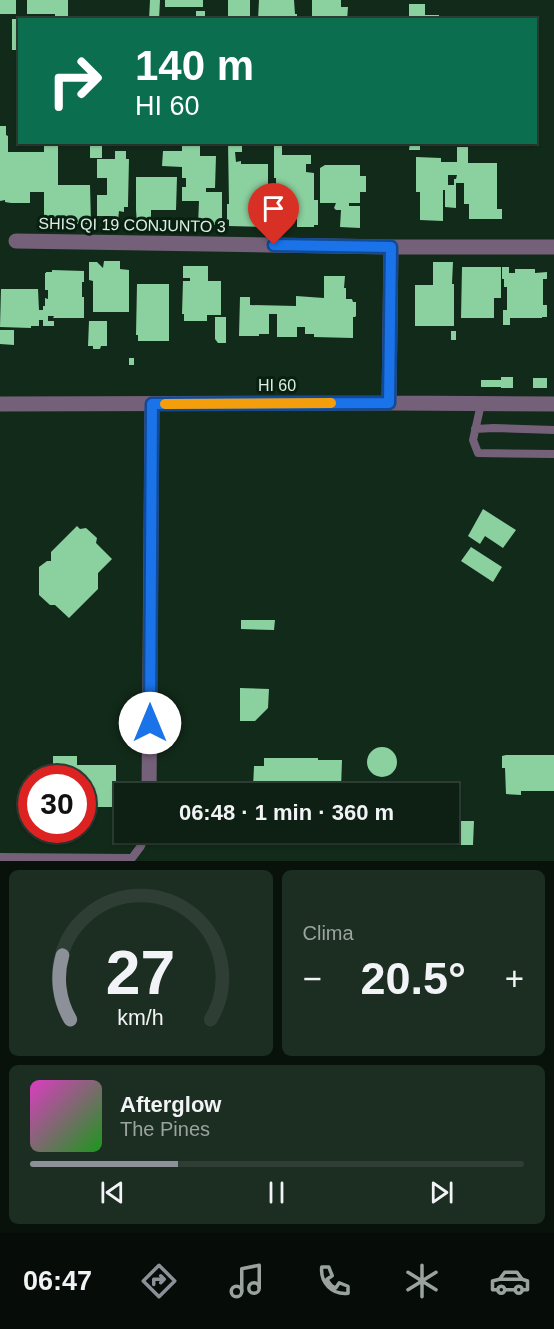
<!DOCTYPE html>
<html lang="pt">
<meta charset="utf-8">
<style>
body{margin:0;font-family:Arial,sans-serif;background:#1c2d22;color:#f1f3f6;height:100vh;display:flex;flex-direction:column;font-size:22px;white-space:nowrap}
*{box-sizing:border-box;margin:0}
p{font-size:20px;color:#9ba3a0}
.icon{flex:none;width:33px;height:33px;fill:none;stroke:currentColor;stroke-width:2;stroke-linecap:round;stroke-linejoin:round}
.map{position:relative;height:861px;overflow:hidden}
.details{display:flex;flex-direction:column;gap:9px;padding:9px;background:#08120b;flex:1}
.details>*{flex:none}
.banner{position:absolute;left:18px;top:18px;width:519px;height:126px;border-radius:0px;box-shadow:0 2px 4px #0004,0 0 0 2px #2e3e34;background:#0b6e4f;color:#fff;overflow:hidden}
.speed{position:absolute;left:18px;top:765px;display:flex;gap:12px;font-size:30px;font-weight:700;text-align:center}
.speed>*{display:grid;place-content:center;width:78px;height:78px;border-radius:50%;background:#0e2014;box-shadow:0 2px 4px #0004,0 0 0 2px #2e3e34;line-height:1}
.speed .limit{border:9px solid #d22;background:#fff;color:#111}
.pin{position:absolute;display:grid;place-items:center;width:51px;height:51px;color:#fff;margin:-62px -26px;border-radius:50% 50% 50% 0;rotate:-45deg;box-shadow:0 0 6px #0007}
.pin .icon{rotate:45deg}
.me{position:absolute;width:66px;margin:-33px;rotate:0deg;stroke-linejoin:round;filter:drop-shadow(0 0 4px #0008)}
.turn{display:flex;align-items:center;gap:21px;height:126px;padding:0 18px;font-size:27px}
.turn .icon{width:78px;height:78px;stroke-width:2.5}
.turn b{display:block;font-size:42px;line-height:51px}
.big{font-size:45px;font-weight:700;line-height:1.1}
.details .card{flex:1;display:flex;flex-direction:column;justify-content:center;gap:9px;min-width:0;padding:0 21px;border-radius:9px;background:#1c2d22}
.details .dial{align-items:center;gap:0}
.dial svg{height:156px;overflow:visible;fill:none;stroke:#2e3e34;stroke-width:7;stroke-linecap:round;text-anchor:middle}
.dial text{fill:#f1f3f6;stroke:none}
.song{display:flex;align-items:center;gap:18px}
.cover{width:72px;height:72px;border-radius:9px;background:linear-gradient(135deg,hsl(310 70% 55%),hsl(120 70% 35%))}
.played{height:6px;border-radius:3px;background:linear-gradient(90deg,#8c9099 30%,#2e3e34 30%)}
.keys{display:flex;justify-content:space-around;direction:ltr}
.heat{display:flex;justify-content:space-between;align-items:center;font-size:33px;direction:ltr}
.details .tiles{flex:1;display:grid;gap:9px;grid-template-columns:1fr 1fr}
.card:last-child{grid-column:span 2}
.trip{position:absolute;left:114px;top:783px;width:345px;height:60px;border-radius:0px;background:#0e2014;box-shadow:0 2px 4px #0004,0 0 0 2px #2e3e34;font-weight:700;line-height:60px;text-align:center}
.menu{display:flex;height:96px;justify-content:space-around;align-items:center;background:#060d08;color:#9ba3a0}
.menu .icon{width:42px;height:42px}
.menu .current{color:#8c9099}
.menu b{font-size:27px;color:#f1f3f6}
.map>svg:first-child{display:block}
</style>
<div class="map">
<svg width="554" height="861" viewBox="0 0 554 861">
<rect width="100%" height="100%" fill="#122a1a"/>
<!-- building -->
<path fill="#8bd09f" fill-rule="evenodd" d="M0,0H16V14H0Z
M27,0H68V20H55V14H27Z
M150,0H160L159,20H149Z
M165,0H203V7H165Z
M228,0H250V16L240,17V16H228Z
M259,0H294L295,14H297V20H258Z
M312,0H341V7H348L347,20H312Z
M409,4H425V15H439V20H409Z
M196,11H205V20H196Z
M12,19H20V50H12Z
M0,126H6V135L8,136V152H44V142H58V185H90L91,224H44V192H30V203H11L5,202V200L0,201Z
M90,142H102V158H90Z
M182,142H200V156H216L215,188H206V192H222V225H198L199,201H182V187H186V178H182V167L162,166L163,151H182Z
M228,142H242V152H235L236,162L241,161V164H268V196H264V205H262L263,227L229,226V220L227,219V204H229Z
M274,142H282V155H311V164H306V172L314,173V200H318V225H314V227H297V216H285V221H273V201H276V178H274Z
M410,142H420V150H409Z
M457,147H468V163H497V209H502V219H469V204H464V183H456V208L445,207V190H443V221L420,220V192H416V157L441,158V162H457ZM448,175H457L456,179H454V185H448Z
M115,151H126V159H129L128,204V207H124V212L119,211L118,220L113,219V216H97V195H107V178H97V159H115Z
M325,165H360V176H366V192H360V203H349V206H360V228L340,227L341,210H336L334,208L336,203H320V168Z
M136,177H177L176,210H151V217L148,218L147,224H137L136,210Z
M104,261H120V269L129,270V312H93V281L89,280V262H97L103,268Z
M433,262H453L452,284H454V326H415V285H433Z
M183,266H208V281H221V315H207V321H184V314H182L183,281H190V278H183Z
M462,267H501V298H494V318H461Z
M502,267H509V273H515V269H535V273L547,272V279H543V305H547V317H542V318H510V325H503V310H507V287H504V279H502Z
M52,270L84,271V282H82V297H84V318H53L54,316H48V321H54V326H43V320H39V326H31V328L0,327L1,289H38L39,310H43V306H45V298L48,299V290H45V273H46V272H52Z
M324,276H345L344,288H346V299H352L353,302H356V316L355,317H353V338L314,337V334H305V327H297V337H277V314H269V334H259V336H239L240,297H250V305L296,306V296L324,298Z
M137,284H169V341H138V335H136Z
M215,317H226V343H218L215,339Z
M89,321H107V346H101L100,349H93V346H88Z
M0,330H14V345L0,344Z
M451,331H456V340H451Z
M129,358H134V365H129Z
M501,377H513V388H501V387H481V380H501Z
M533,378H547V388H533Z
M483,509L516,530L503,548L485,536L480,544L468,536Z
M77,526L80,529L86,528L97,538L96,543L112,559L98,573V589L69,618L55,605H50L39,595V567L47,561H51V552Z
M471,547L502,567L493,582L461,561Z
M241,620H275L274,630L241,629Z
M240,688L269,689L268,708L255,721H240Z
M367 762a15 15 0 1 1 30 0a15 15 0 1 1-30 0Z
M506,755H554V791H521V795L506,794L505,768H502V756Z
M53,756H77V765H116V807H82V778H34L33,770H53Z
M264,758H318V760H342L341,789H315L314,794H263V788H253L254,766H264Z
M449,817H461V821H474L473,845H448Z
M392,832H421V839L393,840Z"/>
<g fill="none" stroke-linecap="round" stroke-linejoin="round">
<!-- service -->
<path stroke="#746078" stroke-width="8" d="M481,404L473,440L478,453L554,454
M475,429L494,428L554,430
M0,857L132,858L141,846L146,832"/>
<!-- minor -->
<path stroke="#746078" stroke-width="15" d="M16,241L391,247H554
M389,403L391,247
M0,404L389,403L554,404
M149,794L152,404"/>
</g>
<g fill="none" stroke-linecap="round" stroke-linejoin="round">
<!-- route casing -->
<g stroke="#114b97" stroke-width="15">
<path id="route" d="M150,723L152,404L389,403L391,247L274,245"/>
</g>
<!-- route -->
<use href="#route" stroke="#1a73e8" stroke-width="10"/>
<!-- slow -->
<path stroke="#f59e0b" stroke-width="10" d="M165,404L331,403"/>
</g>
<g text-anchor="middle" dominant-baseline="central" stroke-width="6" stroke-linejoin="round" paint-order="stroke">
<!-- street labels -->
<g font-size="16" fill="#deede2" stroke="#082010">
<text transform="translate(132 225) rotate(1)">SHIS QI 19 CONJUNTO 3</text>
<text x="277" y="385">HI 60</text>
</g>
</g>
</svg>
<div class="speed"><div class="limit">30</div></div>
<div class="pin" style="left:274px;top:245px;background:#d93025"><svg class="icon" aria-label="arrive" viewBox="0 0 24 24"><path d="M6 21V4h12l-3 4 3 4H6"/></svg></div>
<svg class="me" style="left:150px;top:723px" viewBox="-20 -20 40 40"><circle r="19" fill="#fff"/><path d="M0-13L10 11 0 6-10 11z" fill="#1a73e8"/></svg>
<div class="trip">06:48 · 1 min · 360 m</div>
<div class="banner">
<div class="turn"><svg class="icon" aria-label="right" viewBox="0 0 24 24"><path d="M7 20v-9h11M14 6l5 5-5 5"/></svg><div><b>140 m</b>HI 60</div></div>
</div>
</div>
<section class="details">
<div class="tiles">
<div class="card dial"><svg viewBox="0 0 100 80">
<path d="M14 69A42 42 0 1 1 86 69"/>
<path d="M14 69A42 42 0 0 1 10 36" stroke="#8c9099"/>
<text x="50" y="56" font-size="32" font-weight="700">27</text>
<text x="50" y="72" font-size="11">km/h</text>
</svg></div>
<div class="card"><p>Clima</p>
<div class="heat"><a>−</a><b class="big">20.5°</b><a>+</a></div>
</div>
<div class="card">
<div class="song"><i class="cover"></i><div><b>Afterglow</b><p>The Pines</p></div></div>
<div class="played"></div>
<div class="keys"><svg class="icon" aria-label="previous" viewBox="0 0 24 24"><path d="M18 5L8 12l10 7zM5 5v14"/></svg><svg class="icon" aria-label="pause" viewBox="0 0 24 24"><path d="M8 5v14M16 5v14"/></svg><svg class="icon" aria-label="next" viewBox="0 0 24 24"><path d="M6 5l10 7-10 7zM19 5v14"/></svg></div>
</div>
</div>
</section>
<nav class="menu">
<b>06:47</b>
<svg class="icon current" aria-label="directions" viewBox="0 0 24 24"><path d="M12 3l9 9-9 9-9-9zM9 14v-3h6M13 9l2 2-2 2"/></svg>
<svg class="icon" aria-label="music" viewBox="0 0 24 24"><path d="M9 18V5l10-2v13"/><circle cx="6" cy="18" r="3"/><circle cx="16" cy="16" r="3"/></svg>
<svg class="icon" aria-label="phone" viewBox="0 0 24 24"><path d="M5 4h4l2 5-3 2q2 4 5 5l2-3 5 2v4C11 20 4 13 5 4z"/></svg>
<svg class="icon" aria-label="climate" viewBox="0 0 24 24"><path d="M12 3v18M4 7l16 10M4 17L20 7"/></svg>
<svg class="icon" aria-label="car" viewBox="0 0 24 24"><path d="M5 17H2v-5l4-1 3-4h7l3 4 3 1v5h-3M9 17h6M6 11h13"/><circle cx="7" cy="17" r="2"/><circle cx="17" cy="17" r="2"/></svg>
</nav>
